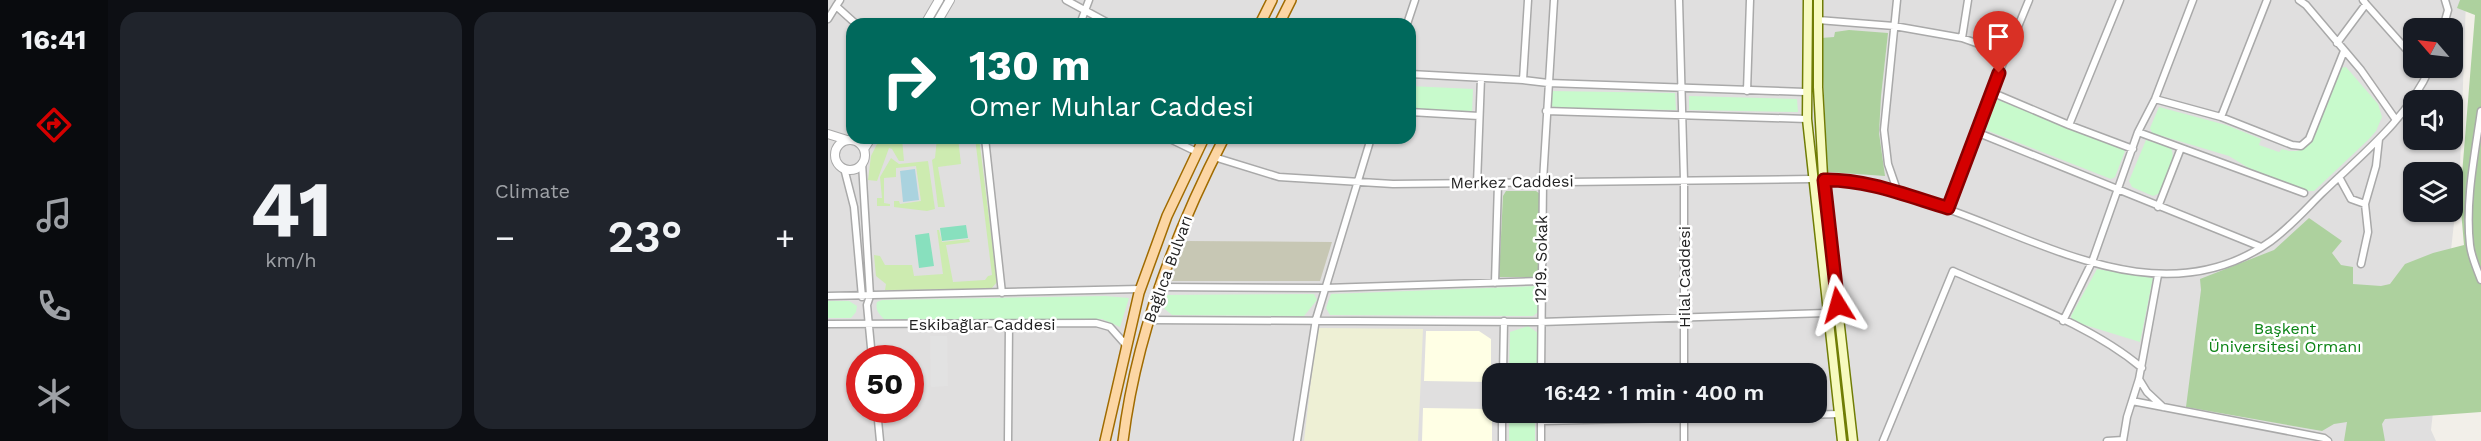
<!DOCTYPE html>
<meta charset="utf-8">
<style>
body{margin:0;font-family:"Work Sans",sans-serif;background:#20242c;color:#f1f3f6;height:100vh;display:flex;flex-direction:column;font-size:22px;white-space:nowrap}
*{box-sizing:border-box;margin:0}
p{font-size:20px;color:#9ea1a6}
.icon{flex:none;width:33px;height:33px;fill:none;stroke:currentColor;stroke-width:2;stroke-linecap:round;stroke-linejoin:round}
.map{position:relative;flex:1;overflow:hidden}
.sheet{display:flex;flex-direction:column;gap:12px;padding:12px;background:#0d0f14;width:720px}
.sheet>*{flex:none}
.guide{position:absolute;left:18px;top:18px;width:570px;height:126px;border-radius:18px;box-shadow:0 2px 4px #0004;background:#00695c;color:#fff;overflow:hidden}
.needle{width:39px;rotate:298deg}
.fabs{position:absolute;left:1575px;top:18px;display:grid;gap:12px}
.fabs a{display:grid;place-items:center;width:60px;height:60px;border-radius:12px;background:#171b24;box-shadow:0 2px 4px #0004;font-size:30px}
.speed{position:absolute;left:18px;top:345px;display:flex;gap:12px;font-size:30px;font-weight:700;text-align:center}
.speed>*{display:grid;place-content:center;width:78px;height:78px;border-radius:50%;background:#171b24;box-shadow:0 2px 4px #0004;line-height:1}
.speed .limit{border:9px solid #d22;background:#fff;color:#111}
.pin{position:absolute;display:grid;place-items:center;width:51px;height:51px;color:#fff;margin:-62px -26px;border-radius:50% 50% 50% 0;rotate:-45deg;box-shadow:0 0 6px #0007}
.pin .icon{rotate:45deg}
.me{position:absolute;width:66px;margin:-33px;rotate:352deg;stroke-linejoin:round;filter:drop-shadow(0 0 4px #0008)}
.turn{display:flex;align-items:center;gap:21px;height:126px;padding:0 24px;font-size:27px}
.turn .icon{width:78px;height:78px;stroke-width:2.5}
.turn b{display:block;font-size:42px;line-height:51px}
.big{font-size:45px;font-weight:600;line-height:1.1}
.sheet .card{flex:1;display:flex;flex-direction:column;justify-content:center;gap:9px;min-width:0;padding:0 21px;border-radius:18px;background:#20242c}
.sheet .dial{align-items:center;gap:0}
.dial b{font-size:78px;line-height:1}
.heat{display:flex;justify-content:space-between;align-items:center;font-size:33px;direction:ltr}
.sheet .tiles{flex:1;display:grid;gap:12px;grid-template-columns:repeat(2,1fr)}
.trip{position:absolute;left:654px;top:363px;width:345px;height:60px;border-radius:18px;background:#171b24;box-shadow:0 2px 4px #0004;font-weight:600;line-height:60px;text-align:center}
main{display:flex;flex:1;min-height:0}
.menu{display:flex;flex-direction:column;width:108px;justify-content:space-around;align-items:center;background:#090b0e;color:#9ea1a6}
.menu .icon{width:42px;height:42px}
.menu .active{color:#d40000}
.menu b{font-size:27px;color:#f1f3f6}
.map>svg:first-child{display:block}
</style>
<main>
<nav class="menu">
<b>16:41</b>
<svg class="icon active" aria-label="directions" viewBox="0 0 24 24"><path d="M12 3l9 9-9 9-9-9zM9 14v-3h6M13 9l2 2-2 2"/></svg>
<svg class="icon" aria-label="music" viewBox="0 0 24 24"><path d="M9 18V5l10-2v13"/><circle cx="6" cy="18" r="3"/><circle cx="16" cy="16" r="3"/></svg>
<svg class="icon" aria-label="phone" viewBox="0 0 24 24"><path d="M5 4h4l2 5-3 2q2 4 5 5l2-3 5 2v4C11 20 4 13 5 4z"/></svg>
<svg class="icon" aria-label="climate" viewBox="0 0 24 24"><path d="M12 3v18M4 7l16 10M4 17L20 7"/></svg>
</nav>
<section class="sheet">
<div class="tiles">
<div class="card dial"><b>41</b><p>km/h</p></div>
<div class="card"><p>Climate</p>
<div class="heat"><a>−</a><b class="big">23°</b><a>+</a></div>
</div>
</div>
</section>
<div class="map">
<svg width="1653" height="441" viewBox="0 0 1653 441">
<rect width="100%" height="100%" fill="#f2efe9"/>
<!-- residential -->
<path fill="#e0dfdf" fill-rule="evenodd" d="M0,0H1638L1632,169L1603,430L1608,441H0ZM24,24H582V138H24ZM1586,28H1624V68H1586ZM1586,100H1624V140H1586ZM1586,172H1624V212H1586ZM32,358H82V410H32ZM664,374H988V412H664Z"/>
<!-- education -->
<path fill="#ffffe5" d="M598,331H651L663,339V382L596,381Z
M595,408L664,409V441H594Z"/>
<!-- construction -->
<path fill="#c7c7b4" d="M357,241L504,242L492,281H342Z"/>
<!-- farmland -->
<path fill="#eef0d5" d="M489,328L595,329L590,441H476Z"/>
<!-- grass -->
<path fill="#cdebb0" d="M52,138H74L76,161H71L64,149L61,148L49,181L40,180L43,156Z
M109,138H122L127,141L130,138L133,164L110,167L117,207H110L104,160L107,158Z
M147,138H151L169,282L163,289L57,290L58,284L48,276L46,255L52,256L57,265H84L86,276L115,274L109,230H111L114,242L141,239L142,242L118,245L125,282L157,280L160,276L164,275Z
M63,158L71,164L100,161L107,209L99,211L66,207V201H71L72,204L93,201L88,166L68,168V177L56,178V203L62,204V206H49V198H54L52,177Z"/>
<!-- forest -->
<path fill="#add19e" d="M1632,0H1653V412L1557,419L1554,424L1557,441H1516L1519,422L1506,424L1494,431L1358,407L1373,290L1372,279L1446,250L1481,218L1514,241L1504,253L1513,265L1525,267V284L1553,286L1562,284L1577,264L1605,253L1636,245L1632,199L1647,15L1629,8Z
M1021,30L1060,33L1053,96L1051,133L1057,176L1000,172L993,38L1006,37L1007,32Z
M678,191H708L712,194L710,277H671L675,196Z"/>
<!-- park -->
<path fill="#c8facc" d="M1518,67L1550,104L1554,117L1548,131L1541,139L1486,191H1476L1419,167L1401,156L1324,133L1322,128L1331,107L1398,125L1433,139L1431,145L1451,152L1454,149C1466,153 1478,152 1484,139L1511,68Z
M582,86L645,89L644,113L582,109Z
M722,91L847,93L848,110L731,108L723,106Z
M861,96L969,99L970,112L861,110Z
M1170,100L1295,149L1297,151L1287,177L1283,179L1158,130L1167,101Z
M1318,140L1343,148C1349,161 1337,180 1332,193L1325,196L1304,187L1301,181Z
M1269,269L1325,278L1312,342L1244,321L1243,316Z
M709,286L710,312L705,316L502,315L498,308L503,294Z
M486,294L489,300L476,316L344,315L332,305L335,295Z
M277,296L301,298L292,327L274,319H56C51,314 47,310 49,302L54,300Z
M0,301H21L29,306L28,312L23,318H0Z
M700,326L710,333L709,373H681L682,332Z
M681,413H707V441H681Z"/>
<!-- pitch -->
<path fill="#88e0be" d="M138,225L140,238L114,241L112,228Z
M101,233L106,266L91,268L87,235Z"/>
<!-- parking -->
<path fill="#e2e2e2" d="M102,336H119L120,386L103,387Z"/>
<!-- water -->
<path fill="#aad3df" d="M87,169L91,200L75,202L72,171Z"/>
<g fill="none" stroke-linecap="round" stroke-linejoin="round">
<!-- minor casing -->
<g stroke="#a9a9a9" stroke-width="9">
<path id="minor" d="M12,0L8,6L28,24
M238,0L282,24
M851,0L856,180V374
M1292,0L1241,125L1305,149
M1471,0L1478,5L1533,70L1568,120
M1538,4L1586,58
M0,19L8,6
M990,20L1066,26L1134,38L1179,54
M252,24L261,0
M579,24L587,0
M1615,28L1620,10L1617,0
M1134,38L1140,0
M1509,43L1538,4L1535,0
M582,74L695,80L720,83L977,92
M695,80L700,0
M919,91L922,0
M1163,92L1241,125
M1327,99L1393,117L1464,145L1473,146L1481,139L1516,51
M718,111L979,119
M1653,111C1647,154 1637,201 1642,245C1643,256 1649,269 1653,280
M582,112L651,116
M1393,117L1439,0
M1148,132L1433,247
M1310,132L1476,193
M157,138L174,293
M340,138L369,152
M386,157L451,177L565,184L984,179
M34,163L42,296L39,305L44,358
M16,168L26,207L34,297
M1511,177L1523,199L1537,204
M996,180C1029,179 1062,190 1093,200C1205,234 1330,321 1443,241C1461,228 1477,210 1493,194C1533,155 1579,120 1602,68
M649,184L653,78
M1069,190L1060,164L1056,130L1069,0
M1330,207L1353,148
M1120,208L1163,92L1201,0
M1533,264L1540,232L1537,204L1548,166L1551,139
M667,283L670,183
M330,287L497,288L713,281
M0,296L312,289
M320,320L712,322L999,313
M1235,321L1264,262L1310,132L1327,99L1365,0
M0,324L268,323L282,327L298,345
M675,374L676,321
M713,374L715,181L726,0
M1311,379L1319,392L1335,407
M1304,401L1496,438L1500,441
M49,410L52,441
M856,413V441
M713,421L1012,414
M180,441L181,324
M469,441L488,319L543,138
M674,441V412
M713,441V412
M1055,441L1125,271C1187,299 1262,324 1314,368
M1279,441L1295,440
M1295,441L1299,417L1311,379L1330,275"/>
</g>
<!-- tertiary casing -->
<g stroke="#a9a9a9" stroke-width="10">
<path id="tertiary" d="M97,24L111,0
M108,24L122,0
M0,134L19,140
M7 155a15 15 0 1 1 30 0a15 15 0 1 1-30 0Z
M36,149L43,138"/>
</g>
<!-- secondary casing -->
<g stroke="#707d05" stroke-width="11">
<path id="secondary" d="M980,0L979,119L1014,441
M990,0V87L995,176L1025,441"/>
</g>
<!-- primary casing -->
<g stroke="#a06b00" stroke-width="12">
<path id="primary" d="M432,24L444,0
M451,24L463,0
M277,441L311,293L339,216L376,138
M295,441C308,334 347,233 396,138"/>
</g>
<!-- minor -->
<use href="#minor" stroke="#fff" stroke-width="6"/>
<!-- tertiary -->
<use href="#tertiary" stroke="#fff" stroke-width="8"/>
<!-- secondary -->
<use href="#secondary" stroke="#f7fabf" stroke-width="8"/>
<!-- primary -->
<use href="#primary" stroke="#fcd6a4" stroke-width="9"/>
</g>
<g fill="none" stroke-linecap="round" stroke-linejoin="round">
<!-- route casing -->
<g stroke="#8a0000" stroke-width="15">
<path id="route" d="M1010,305L996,180C1038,179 1080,196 1120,208L1171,73"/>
</g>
<!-- route -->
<use href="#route" stroke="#d40000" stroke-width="10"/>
</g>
<g text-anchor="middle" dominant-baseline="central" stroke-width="5" stroke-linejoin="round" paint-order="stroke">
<!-- street labels -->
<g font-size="16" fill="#222" stroke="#fff">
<text transform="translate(684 182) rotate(-1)">Merkez Caddesi</text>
<text transform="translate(713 259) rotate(-89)">1219. Sokak</text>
<text transform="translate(340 269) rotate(-70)">Bağlıca Bulvarı</text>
<text transform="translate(856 277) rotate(-90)">Hilal Caddesi</text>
<text x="154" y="324">Eskibağlar Caddesi</text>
</g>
<!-- park labels -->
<g font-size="16" fill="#0c8416" stroke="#fff">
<text x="1457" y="328">Başkent<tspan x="1457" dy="18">Üniversitesi Ormanı</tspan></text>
</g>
</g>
</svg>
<div class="fabs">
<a><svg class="needle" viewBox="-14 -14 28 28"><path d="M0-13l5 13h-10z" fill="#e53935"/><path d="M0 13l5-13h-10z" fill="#9ea1a6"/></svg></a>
<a><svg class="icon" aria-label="sound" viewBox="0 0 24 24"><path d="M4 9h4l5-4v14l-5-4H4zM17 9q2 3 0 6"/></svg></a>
<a><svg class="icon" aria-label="layers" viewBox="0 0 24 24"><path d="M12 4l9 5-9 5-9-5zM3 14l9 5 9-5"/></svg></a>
</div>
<div class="speed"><div class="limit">50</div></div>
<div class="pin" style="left:1171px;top:73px;background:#d93025"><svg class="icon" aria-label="arrive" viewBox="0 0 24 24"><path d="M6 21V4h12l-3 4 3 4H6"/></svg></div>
<svg class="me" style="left:1010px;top:305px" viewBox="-20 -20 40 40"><path d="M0-17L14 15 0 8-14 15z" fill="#d40000" stroke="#fff" stroke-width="4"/></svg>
<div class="trip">16:42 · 1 min · 400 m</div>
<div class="guide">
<div class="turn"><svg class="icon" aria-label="right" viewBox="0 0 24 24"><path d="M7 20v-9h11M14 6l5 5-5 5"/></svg><div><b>130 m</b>Omer Muhlar Caddesi</div></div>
</div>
</div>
</main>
